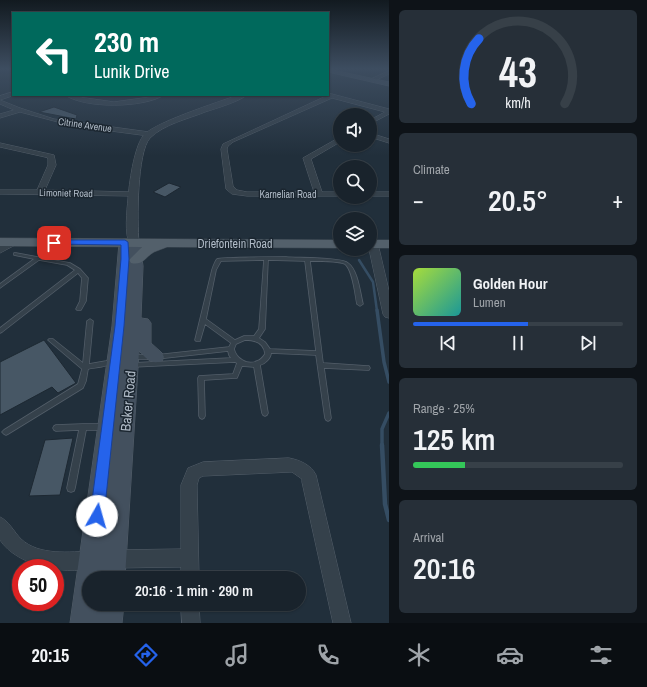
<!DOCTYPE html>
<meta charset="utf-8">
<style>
body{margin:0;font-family:"Archivo Narrow",sans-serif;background:#262f38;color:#f1f3f6;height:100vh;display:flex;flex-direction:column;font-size:15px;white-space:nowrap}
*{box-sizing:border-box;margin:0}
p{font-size:13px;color:#9fa4a9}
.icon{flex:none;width:22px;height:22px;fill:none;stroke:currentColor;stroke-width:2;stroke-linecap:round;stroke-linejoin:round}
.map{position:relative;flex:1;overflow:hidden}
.panel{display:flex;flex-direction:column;gap:10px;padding:10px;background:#0e1318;width:258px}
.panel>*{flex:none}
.banner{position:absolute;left:12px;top:12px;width:317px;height:84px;border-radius:0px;box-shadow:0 1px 3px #0004,0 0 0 1px #374048;background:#00695c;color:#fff;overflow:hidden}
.controls{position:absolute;left:333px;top:108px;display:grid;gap:8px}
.controls a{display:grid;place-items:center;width:44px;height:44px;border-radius:50%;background:#19232c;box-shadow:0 1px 3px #0004,0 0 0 1px #374048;font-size:20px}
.speed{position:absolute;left:12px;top:559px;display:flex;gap:8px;font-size:20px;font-weight:700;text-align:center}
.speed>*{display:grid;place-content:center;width:52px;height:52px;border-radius:50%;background:#19232c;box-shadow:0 1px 3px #0004,0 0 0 1px #374048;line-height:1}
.speed .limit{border:6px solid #d22;background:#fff;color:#111}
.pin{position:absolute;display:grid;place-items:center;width:34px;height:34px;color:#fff;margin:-17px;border-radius:8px;box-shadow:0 2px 6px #0006}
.me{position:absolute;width:44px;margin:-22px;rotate:7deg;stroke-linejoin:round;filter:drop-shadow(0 0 3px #0008)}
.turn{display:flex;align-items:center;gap:14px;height:84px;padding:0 16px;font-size:18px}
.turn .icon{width:52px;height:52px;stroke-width:2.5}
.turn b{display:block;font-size:28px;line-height:34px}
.big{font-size:30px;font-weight:600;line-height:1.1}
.panel .card{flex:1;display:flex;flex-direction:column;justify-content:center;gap:6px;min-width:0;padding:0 14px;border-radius:6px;background:#262f38}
.panel .dial{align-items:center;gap:0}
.dial svg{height:104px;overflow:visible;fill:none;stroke:#374048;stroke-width:7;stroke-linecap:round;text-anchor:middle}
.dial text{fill:#f1f3f6;stroke:none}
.song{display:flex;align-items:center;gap:12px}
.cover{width:48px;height:48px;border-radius:6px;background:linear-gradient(135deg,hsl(80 70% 55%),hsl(180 70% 35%))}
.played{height:4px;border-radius:2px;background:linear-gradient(90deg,#2563eb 55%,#374048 55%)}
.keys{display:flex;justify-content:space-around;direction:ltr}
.heat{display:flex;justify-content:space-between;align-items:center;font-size:22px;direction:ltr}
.charge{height:6px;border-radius:3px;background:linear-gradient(90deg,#34c759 25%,#374048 0)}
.trip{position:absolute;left:82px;top:571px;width:224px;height:40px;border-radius:20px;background:#19232c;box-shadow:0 1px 3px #0004,0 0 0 1px #374048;font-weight:600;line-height:40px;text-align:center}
.menu{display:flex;height:64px;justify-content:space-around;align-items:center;background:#0a0e12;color:#9fa4a9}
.menu .icon{width:28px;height:28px}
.menu .current{color:#2563eb}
.menu b{font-size:18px;color:#f1f3f6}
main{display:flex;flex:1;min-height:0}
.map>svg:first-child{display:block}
</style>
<main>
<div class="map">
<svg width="389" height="623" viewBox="0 0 389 623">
<rect width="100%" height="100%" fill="#212f3b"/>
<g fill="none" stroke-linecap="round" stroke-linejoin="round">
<!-- stream-far2 -->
<path stroke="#354d63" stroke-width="2.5" d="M359,260L373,282L377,311"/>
<!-- stream-far1 -->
<path stroke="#354d63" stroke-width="3.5" d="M377,310L384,362L389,382
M382,446V429L389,413"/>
<!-- stream -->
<path stroke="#354d63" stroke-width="4.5" d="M382,445L385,504L389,520"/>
</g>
<!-- building -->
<path fill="#475765" stroke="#1d2832" d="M54,107L77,115L76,119L39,112Z
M169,183L181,187L165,197L153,192Z
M44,340L76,383L58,393L52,387L0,415V362Z
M73,438L60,495L29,496L45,440Z"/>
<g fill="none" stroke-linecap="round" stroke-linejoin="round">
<!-- service casing -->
<g stroke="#535e69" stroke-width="1.5">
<path id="service" d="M14,253H16L70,263L80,269L88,278L86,301L81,310H77L76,309L80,301L82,278L78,273L2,332L0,333V328L75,270L67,265L39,260L0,288V284L34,259L14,255Z
M286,257C298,258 341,257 348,263C358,270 360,292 363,304L360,306L357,304C355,294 353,271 345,264C339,261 317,261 310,261L323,363L367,366H369L370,368L369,370H367L324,368L331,418L330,420L328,421L326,420L325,418L316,355L271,353C271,358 265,364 260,365L268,413L267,415L265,416L263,415L262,413L254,367L242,366L237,378H235L204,380L205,416L204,418L202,419L200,418L199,416L198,378L199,376L233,374L237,363L235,362L132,367H130L129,365L130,363H132L231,358L229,355L228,351L156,359H129L128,357L129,355H156L229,347L231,343L205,324L200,341H196L195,340L212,270C213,267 215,261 217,259C220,257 278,257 286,257ZM264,260L259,329L254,336H244L235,340L206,319L216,270L221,261ZM268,260L305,261L316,351L270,349L265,342L259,338L265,329ZM245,340C256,340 264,343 265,354C263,357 261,360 257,361C247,366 236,358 234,349L236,344Z
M90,319L93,321L89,364L106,361L113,358H115L116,360C109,367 98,367 88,369L86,381L83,388L8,434L6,435L4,434L2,432L4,430L78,384L82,369L48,340L49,339H53L83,363L87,321Z
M83,424H105L107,425L108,427L107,429L105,430H86L75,488L74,491L71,492L68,491L67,488L79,430L56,431L54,430L53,428L54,426L56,425Z"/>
</g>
<!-- minor casing -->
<g stroke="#535e69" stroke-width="1">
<path id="minor" d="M389,71V74L374,81L369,80Z
M13,92V95H15L0,100V96Z
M328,93L389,109V114L370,124V120L385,112L332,98L233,142L228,146L227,149L233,186L237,190L247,192H314L303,158L340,137V142L311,159L322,192H340V196H247L232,194L226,189L221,149L223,144L326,96L325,95H328Z
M65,95L114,102L164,95C144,108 85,109 65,95Z
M0,100L20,108L54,119L149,132L152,134L149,136L73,126L20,112L0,118V114L14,110L0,104Z
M370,133L389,139V143L370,137Z
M0,143L54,155L56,165L45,190L133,192L137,194L133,196L0,194V190H37L48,165V158L45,157L0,147Z
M370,192H389V196H370Z
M373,241L378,244L389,291V318L385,317L383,314L369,249L370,242Z
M289,458C300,460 311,465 316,475L351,623H333L302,482V479L292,472L203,476L199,478L197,485L199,578H181V567L112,568L106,565L103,559L106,553L112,550L181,549V485L188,468L203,462Z
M0,517C9,521 14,532 21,539C39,556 70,552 93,551L99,554L102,560L99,566C72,577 17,567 0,540Z
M181,604H199L200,623H182Z"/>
</g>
<!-- tertiary casing -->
<g stroke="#535e69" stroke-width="1">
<path id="tertiary" d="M238,95H247C238,102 217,108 205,112C188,119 164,124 150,138C137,152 137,222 139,242L138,244H130C124,235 127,210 128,199C129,184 134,148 143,136C152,123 219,102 238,95Z
M13,239L17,240L18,242L17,244L0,253V245Z"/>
</g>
<!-- secondary casing -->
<g stroke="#535e69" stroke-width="1">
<path id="secondary" d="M328,69L389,82V86L328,72Z
M125,239L138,241L140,244L143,266L141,318L148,319L151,323V343L162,353L164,357L162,361C151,365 146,358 139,351L125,578H89V604H98L96,623H70L112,326L119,243L121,240Z
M98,604H124L122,623H96Z"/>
</g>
<!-- primary casing -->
<g stroke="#3f4a54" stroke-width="1">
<path id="primary" d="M0,238L340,240V248L167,247C163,249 158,250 154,252C145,257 143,266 131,263L129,260L142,247L0,246Z
M370,240H389V248H370Z"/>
</g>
<!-- service -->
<use href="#service" fill="#35414b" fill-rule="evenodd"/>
<!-- minor -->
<use href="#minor" fill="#35414b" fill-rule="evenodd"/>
<!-- tertiary -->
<use href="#tertiary" fill="#35414b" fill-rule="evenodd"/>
<!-- secondary -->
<use href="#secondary" fill="#43505e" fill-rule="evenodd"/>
<!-- primary -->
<use href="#primary" fill="#53606b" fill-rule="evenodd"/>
</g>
<!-- sky -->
<linearGradient id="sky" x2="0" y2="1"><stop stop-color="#121a20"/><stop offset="0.44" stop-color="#3d4d60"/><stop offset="1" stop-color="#3d4d60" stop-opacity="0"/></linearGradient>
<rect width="389" height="156" fill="url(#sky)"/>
<!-- route -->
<path fill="#2563eb" stroke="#184099" d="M54,240H125L128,242L129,259L124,326L104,516L102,520L97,522L92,520L90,516L115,326L121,259V245L51,244V241Z"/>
<g text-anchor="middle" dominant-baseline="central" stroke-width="3" stroke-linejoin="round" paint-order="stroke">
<!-- far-street labels -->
<g font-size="10" fill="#b0bbc7" stroke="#1b2630">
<text transform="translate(85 125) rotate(8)">Citrine Avenue</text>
<text transform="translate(66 193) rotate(1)">Limoniet Road</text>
<text x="288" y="194">Karnelian Road</text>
</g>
<!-- street labels -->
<g font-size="12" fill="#b0bbc7" stroke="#1b2630">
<text x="235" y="244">Driefontein Road</text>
</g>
<!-- near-street labels -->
<g font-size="14" fill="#b0bbc7" stroke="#1b2630">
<text transform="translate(128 401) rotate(-85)">Baker Road</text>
</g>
</g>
</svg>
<div class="controls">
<a><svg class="icon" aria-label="sound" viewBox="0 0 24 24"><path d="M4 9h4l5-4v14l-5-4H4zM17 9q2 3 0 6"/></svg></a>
<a><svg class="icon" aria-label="search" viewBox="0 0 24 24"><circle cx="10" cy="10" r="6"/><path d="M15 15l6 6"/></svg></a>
<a><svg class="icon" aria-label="layers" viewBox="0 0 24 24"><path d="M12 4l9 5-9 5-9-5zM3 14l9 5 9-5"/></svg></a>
</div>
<div class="speed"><div class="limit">50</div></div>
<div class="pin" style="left:54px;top:243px;background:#d93025"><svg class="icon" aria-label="arrive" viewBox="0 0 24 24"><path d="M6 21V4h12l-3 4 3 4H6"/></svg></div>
<svg class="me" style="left:97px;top:516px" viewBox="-20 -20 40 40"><circle r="19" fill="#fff"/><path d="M0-13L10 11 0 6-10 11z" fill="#2563eb"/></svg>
<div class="trip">20:16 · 1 min · 290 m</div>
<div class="banner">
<div class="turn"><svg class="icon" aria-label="left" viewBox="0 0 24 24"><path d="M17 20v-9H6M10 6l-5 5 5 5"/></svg><div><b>230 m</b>Lunik Drive</div></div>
</div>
</div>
<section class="panel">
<div class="card dial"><svg viewBox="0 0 100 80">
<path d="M14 69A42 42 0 1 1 86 69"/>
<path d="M14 69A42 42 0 0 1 20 19" stroke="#2563eb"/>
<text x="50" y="56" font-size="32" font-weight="700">43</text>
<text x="50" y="72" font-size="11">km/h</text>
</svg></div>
<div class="card"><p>Climate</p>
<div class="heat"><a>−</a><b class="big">20.5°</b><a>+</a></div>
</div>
<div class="card">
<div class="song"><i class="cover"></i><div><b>Golden Hour</b><p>Lumen</p></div></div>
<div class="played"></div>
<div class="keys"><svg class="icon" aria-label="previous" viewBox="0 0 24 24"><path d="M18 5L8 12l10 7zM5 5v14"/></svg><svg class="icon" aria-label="pause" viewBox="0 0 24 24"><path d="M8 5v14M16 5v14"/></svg><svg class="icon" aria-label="next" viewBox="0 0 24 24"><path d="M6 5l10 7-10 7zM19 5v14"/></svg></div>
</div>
<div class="card"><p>Range · 25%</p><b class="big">125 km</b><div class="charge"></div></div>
<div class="card"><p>Arrival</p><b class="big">20:16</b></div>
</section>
</main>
<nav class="menu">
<b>20:15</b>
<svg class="icon current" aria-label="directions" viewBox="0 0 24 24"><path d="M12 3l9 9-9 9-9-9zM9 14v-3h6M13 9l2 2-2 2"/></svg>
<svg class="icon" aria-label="music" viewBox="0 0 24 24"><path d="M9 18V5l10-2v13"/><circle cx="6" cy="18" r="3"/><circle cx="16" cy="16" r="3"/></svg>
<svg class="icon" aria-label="phone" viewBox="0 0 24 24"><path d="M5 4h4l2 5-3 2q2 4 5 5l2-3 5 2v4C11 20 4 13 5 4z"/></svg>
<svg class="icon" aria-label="climate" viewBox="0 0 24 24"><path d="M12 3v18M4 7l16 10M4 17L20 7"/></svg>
<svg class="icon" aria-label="car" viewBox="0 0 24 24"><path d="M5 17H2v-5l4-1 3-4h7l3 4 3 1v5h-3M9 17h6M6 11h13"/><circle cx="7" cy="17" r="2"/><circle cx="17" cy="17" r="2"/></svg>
<svg class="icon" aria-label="filters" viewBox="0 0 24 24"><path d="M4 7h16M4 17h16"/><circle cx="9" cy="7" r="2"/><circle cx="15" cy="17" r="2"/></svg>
</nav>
